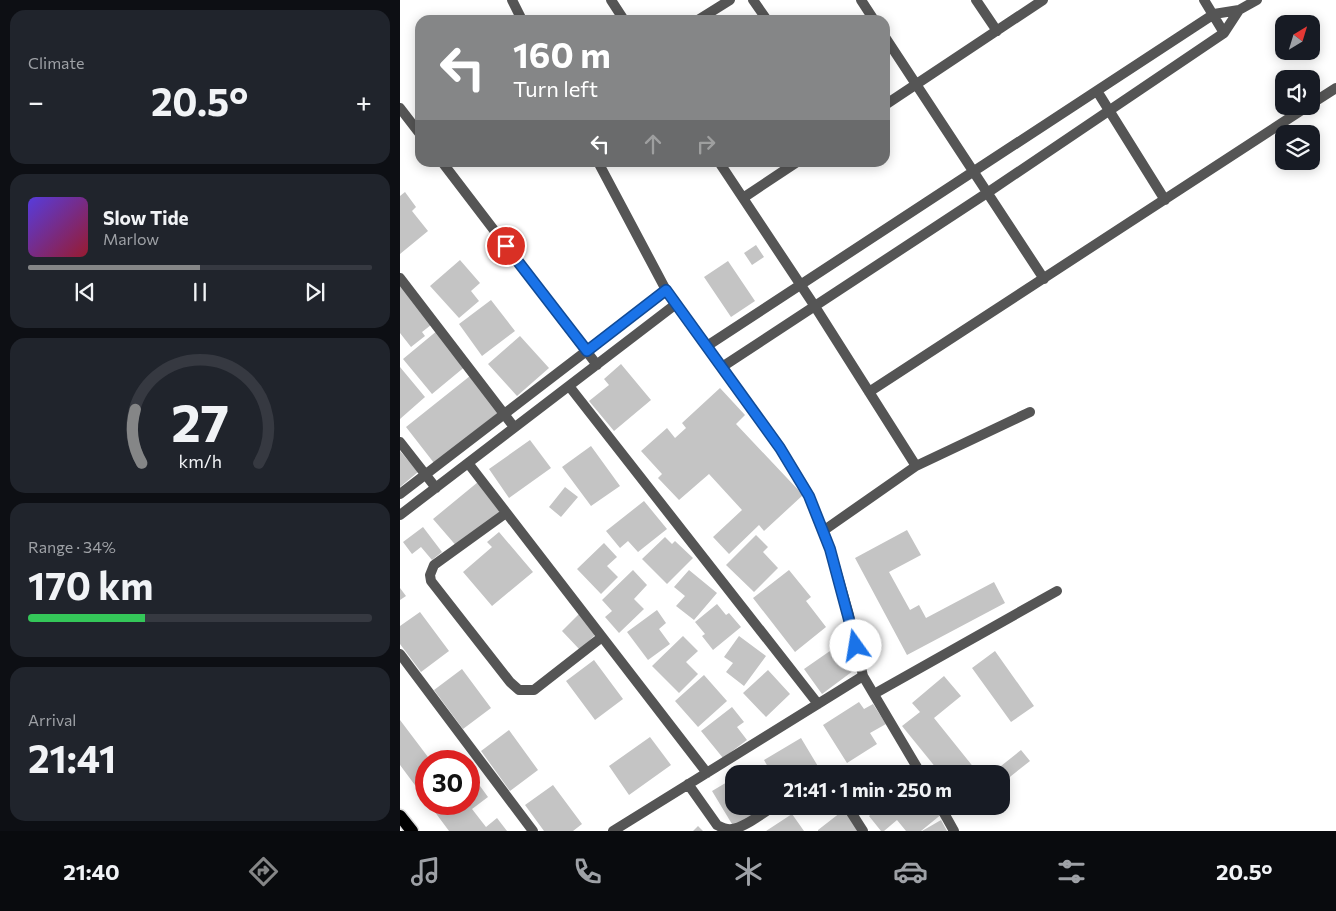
<!DOCTYPE html>
<meta charset="utf-8">
<style>
body{margin:0;font-family:Commissioner,sans-serif;background:#20242c;color:#f1f3f6;height:100vh;display:flex;flex-direction:column;font-size:19px;white-space:nowrap}
*{box-sizing:border-box;margin:0}
p{font-size:16px;color:#9ea1a6}
.icon{flex:none;width:28px;height:28px;fill:none;stroke:currentColor;stroke-width:2;stroke-linecap:round;stroke-linejoin:round}
.map{position:relative;flex:1;overflow:hidden}
.details{display:flex;flex-direction:column;gap:10px;padding:10px;background:#0d0f14;width:400px}
.details>*{flex:none}
.banner{position:absolute;left:15px;top:15px;width:475px;height:152px;border-radius:15px;box-shadow:0 2px 12px #0003;background:#858687;color:#fff;overflow:hidden}
.needle{width:32px;rotate:38deg}
.controls{position:absolute;left:875px;top:15px;display:grid;gap:10px}
.controls a{display:grid;place-items:center;width:45px;height:45px;border-radius:10px;background:#171b24;box-shadow:0 2px 12px #0003;font-size:25px}
.speed{position:absolute;left:15px;top:750px;display:flex;gap:10px;font-size:25px;font-weight:700;text-align:center}
.speed>*{display:grid;place-content:center;width:65px;height:65px;border-radius:50%;background:#171b24;box-shadow:0 2px 12px #0003;line-height:1}
.speed .limit{border:8px solid #d22;background:#fff;color:#111}
.pin{position:absolute;display:grid;place-items:center;width:42px;height:42px;color:#fff;margin:-21px;border:2px solid #fff;border-radius:50%;box-shadow:0 1px 5px #0007}
.me{position:absolute;width:55px;margin:-28px;rotate:347deg;stroke-linejoin:round;filter:drop-shadow(0 0 4px #0008)}
.turn{display:flex;align-items:center;gap:18px;height:105px;padding:0 15px;font-size:22px}
.turn .icon{width:65px;height:65px;stroke-width:2.5}
.turn b{display:block;font-size:35px;line-height:42px}
.lanes{display:flex;align-items:center;height:48px;padding:0 15px;background:#0003;justify-content:center;gap:25px;direction:ltr}
.lanes .off{opacity:.35}
.big{font-size:38px;font-weight:700;line-height:1.1}
.details .widget{flex:1;display:flex;flex-direction:column;justify-content:center;gap:8px;min-width:0;padding:0 18px;border-radius:15px;background:#20242c}
.details .dial{align-items:center;gap:0}
.dial svg{height:130px;overflow:visible;fill:none;stroke:#363941;stroke-width:7;stroke-linecap:round;text-anchor:middle}
.dial text{fill:#f1f3f6;stroke:none}
.song{display:flex;align-items:center;gap:15px}
.cover{width:60px;height:60px;border-radius:8px;background:linear-gradient(135deg,hsl(250 70% 55%),hsl(350 70% 35%))}
.played{height:5px;border-radius:2px;background:linear-gradient(90deg,#858687 50%,#363941 50%)}
.keys{display:flex;justify-content:space-around;direction:ltr}
.heat{display:flex;justify-content:space-between;align-items:center;font-size:28px;direction:ltr}
.charge{height:8px;border-radius:4px;background:linear-gradient(90deg,#34c759 34%,#363941 0)}
.trip{position:absolute;left:325px;top:765px;width:285px;height:50px;border-radius:15px;background:#171b24;box-shadow:0 2px 12px #0003;font-weight:700;line-height:50px;text-align:center}
.menu{display:flex;height:80px;justify-content:space-around;align-items:center;background:#090b0e;color:#9ea1a6}
.menu .icon{width:35px;height:35px}
.menu .active{color:#858687}
.menu b{font-size:22px;color:#f1f3f6}
main{display:flex;flex:1;min-height:0}
.map>svg:first-child{display:block}
</style>
<main>
<section class="details">
<div class="widget"><p>Climate</p>
<div class="heat"><a>−</a><b class="big">20.5°</b><a>+</a></div>
</div>
<div class="widget">
<div class="song"><i class="cover"></i><div><b>Slow Tide</b><p>Marlow</p></div></div>
<div class="played"></div>
<div class="keys"><svg class="icon" aria-label="previous" viewBox="0 0 24 24"><path d="M18 5L8 12l10 7zM5 5v14"/></svg><svg class="icon" aria-label="pause" viewBox="0 0 24 24"><path d="M8 5v14M16 5v14"/></svg><svg class="icon" aria-label="next" viewBox="0 0 24 24"><path d="M6 5l10 7-10 7zM19 5v14"/></svg></div>
</div>
<div class="widget dial"><svg viewBox="0 0 100 80">
<path d="M14 69A42 42 0 1 1 86 69"/>
<path d="M14 69A42 42 0 0 1 10 36" stroke="#858687"/>
<text x="50" y="56" font-size="32" font-weight="700">27</text>
<text x="50" y="72" font-size="11">km/h</text>
</svg></div>
<div class="widget"><p>Range · 34%</p><b class="big">170 km</b><div class="charge"></div></div>
<div class="widget"><p>Arrival</p><b class="big">21:41</b></div>
</section>
<div class="map">
<svg width="936" height="831" viewBox="0 0 936 831">
<rect width="100%" height="100%" fill="#fff"/>
<!-- building -->
<path fill="#c4c4c4" d="M5,192L16,207L12,211L28,231L0,254V196Z
M356,245L364,257L352,265L344,253Z
M60,260L80,283L71,291L79,301L59,318L30,286Z
M328,261L355,301L331,317L304,277Z
M0,280L24,309L20,312L31,325L22,332L25,336L11,347L0,333Z
M91,300L115,331L82,356L59,324Z
M38,330L67,365L32,394L3,359Z
M120,336L149,368L117,396L88,364Z
M221,364L251,400L214,431L189,401L209,385L204,379Z
M0,367L25,397L0,419Z
M70,376L99,412L34,463L6,427Z
M320,388L345,415L336,424L403,495L364,531L359,525L329,554L313,537L342,510L309,474L279,500L258,478L262,474L241,451L267,428L275,438L286,428L282,423Z
M130,440L151,468L109,498L89,469Z
M191,446L220,486L191,506L162,467Z
M0,451L18,472L0,487Z
M78,482L103,511L59,549L33,519Z
M165,487L178,497L161,517L149,507Z
M244,501L267,529L238,552L228,541L220,548L206,531Z
M23,527L42,552L32,560L21,547L12,554L3,542Z
M507,530L521,555L489,572L510,610L519,605L526,618L594,582L605,603L507,655L455,558Z
M99,532L133,572L92,606L63,572L92,547L87,542Z
M356,535L368,547L363,552L378,568L354,592L326,565Z
M265,537L272,544L275,541L293,558L267,584L242,559Z
M204,543L217,557L207,566L218,577L201,594L177,569Z
M233,570L247,585L234,599L244,609L219,633L205,617L212,611L202,600Z
M289,570L317,593L294,620L276,606L285,596L274,587Z
M389,570L411,597L406,601L426,627L395,652L353,598Z
M0,588L6,596L0,600Z
M317,604L326,615L329,613L341,627L313,650L302,636L305,634L295,622Z
M257,610L266,623L259,629L270,644L248,660L227,632Z
M20,612L49,651L21,672L0,644V626Z
M180,613L199,631L180,650L162,631Z
M283,636L298,651L286,662L298,674L279,693L252,666Z
M339,636L366,656L344,686L326,672L333,663L324,657Z
M440,644L457,668L422,694L404,669Z
M595,651L634,706L611,722L572,668Z
M194,660L223,699L195,720L166,681Z
M62,669L91,708L63,729L34,690Z
M368,670L390,694L366,717L343,693Z
M304,675L327,701L298,727L275,701Z
M544,676L561,696L534,718L579,774H541L502,726L520,712L512,703Z
M459,702L464,709L473,704L486,724L470,733L477,744L447,763L423,725Z
M332,707L344,722L337,727L347,740L323,758L301,731Z
M0,720L31,761H26V800L0,765Z
M109,730L138,770L110,791L81,751Z
M250,737L271,765L229,795L209,766Z
M401,738L422,773L356,774L368,767L364,760Z
M621,750L630,761L601,784V774H591Z
M504,765L511,774H493Z
M350,768L353,774H341Z
M72,775L88,797L72,809L86,827L97,818L107,831H49L29,804H69V777Z
M334,778V806H363L366,811L335,829L312,791Z
M153,785L182,824L173,831H144L125,805Z
M481,806H538L543,813L521,831H506L497,820L484,831H481L469,816Z
M445,809L461,831H418V830Z
M392,814L404,831H366Z
M541,820L547,831H522Z
M298,826L303,831H293Z"/>
<g fill="none" stroke-linecap="round" stroke-linejoin="round">
<!-- primary casing -->
<g stroke="#dbdbdb" stroke-width="15">
<path id="primary" d="M0,816L12,831"/>
</g>
<!-- minor -->
<path stroke="#555" stroke-width="10" d="M112,0L122,20
M211,0L224,20
M353,0L367,20
M461,0L474,20
M576,0L597,31
M804,0L824,33
M298,20L330,0
M485,37L644,279
M697,91L765,200
M911,104L936,88
M485,105L643,0
M0,108L20,134
M42,162L197,365
M198,162L266,290L380,448L409,496L430,549L449,615L463,676L213,831
M319,162L414,305L516,466
M343,198L397,162
M0,278L114,427
M307,346L814,14L839,10L857,0
M322,367L587,193L824,33L839,10
M169,386L418,704
M469,392L908,106
M0,442L36,488
M68,463L307,773
M0,494L266,290
M106,513L34,565L30,575L31,581L110,682L119,690H134L202,637
M0,515L276,304
M423,531L516,466L630,412
M0,654L133,831
M463,676L521,774
M474,694L657,591
M288,784L317,825C321,827 326,830 332,829C344,828 363,813 374,806
M447,806L463,831
M540,806L554,831"/>
<!-- primary -->
<use href="#primary" stroke="#000" stroke-width="12"/>
</g>
<g fill="none" stroke-linecap="round" stroke-linejoin="round">
<!-- route casing -->
<g stroke="#114b97" stroke-width="12">
<path id="route" d="M106,246L187,351L266,290L380,448L409,496L430,549L456,646"/>
</g>
<!-- route -->
<use href="#route" stroke="#1a73e8" stroke-width="9"/>
</g>
</svg>
<div class="controls">
<a><svg class="needle" viewBox="-14 -14 28 28"><path d="M0-13l5 13h-10z" fill="#e53935"/><path d="M0 13l5-13h-10z" fill="#9ea1a6"/></svg></a>
<a><svg class="icon" aria-label="sound" viewBox="0 0 24 24"><path d="M4 9h4l5-4v14l-5-4H4zM17 9q2 3 0 6"/></svg></a>
<a><svg class="icon" aria-label="layers" viewBox="0 0 24 24"><path d="M12 4l9 5-9 5-9-5zM3 14l9 5 9-5"/></svg></a>
</div>
<div class="speed"><div class="limit">30</div></div>
<div class="pin" style="left:106px;top:246px;background:#d93025"><svg class="icon" aria-label="arrive" viewBox="0 0 24 24"><path d="M6 21V4h12l-3 4 3 4H6"/></svg></div>
<svg class="me" style="left:456px;top:646px" viewBox="-20 -20 40 40"><circle r="19" fill="#fff"/><path d="M0-13L10 11 0 6-10 11z" fill="#1a73e8"/></svg>
<div class="trip">21:41 · 1 min · 250 m</div>
<div class="banner">
<div class="turn"><svg class="icon" aria-label="left" viewBox="0 0 24 24"><path d="M17 20v-9H6M10 6l-5 5 5 5"/></svg><div><b>160 m</b>Turn left</div></div>
<div class="lanes"><svg class="icon" aria-label="left" viewBox="0 0 24 24"><path d="M17 20v-9H6M10 6l-5 5 5 5"/></svg><svg class="icon off" aria-label="ahead" viewBox="0 0 24 24"><path d="M12 20V5M6 11l6-6 6 6"/></svg><svg class="icon off" aria-label="right" viewBox="0 0 24 24"><path d="M7 20v-9h11M14 6l5 5-5 5"/></svg></div>
</div>
</div>
</main>
<nav class="menu">
<b>21:40</b>
<svg class="icon active" aria-label="directions" viewBox="0 0 24 24"><path d="M12 3l9 9-9 9-9-9zM9 14v-3h6M13 9l2 2-2 2"/></svg>
<svg class="icon" aria-label="music" viewBox="0 0 24 24"><path d="M9 18V5l10-2v13"/><circle cx="6" cy="18" r="3"/><circle cx="16" cy="16" r="3"/></svg>
<svg class="icon" aria-label="phone" viewBox="0 0 24 24"><path d="M5 4h4l2 5-3 2q2 4 5 5l2-3 5 2v4C11 20 4 13 5 4z"/></svg>
<svg class="icon" aria-label="climate" viewBox="0 0 24 24"><path d="M12 3v18M4 7l16 10M4 17L20 7"/></svg>
<svg class="icon" aria-label="car" viewBox="0 0 24 24"><path d="M5 17H2v-5l4-1 3-4h7l3 4 3 1v5h-3M9 17h6M6 11h13"/><circle cx="7" cy="17" r="2"/><circle cx="17" cy="17" r="2"/></svg>
<svg class="icon" aria-label="filters" viewBox="0 0 24 24"><path d="M4 7h16M4 17h16"/><circle cx="9" cy="7" r="2"/><circle cx="15" cy="17" r="2"/></svg>
<b>20.5°</b>
</nav>
